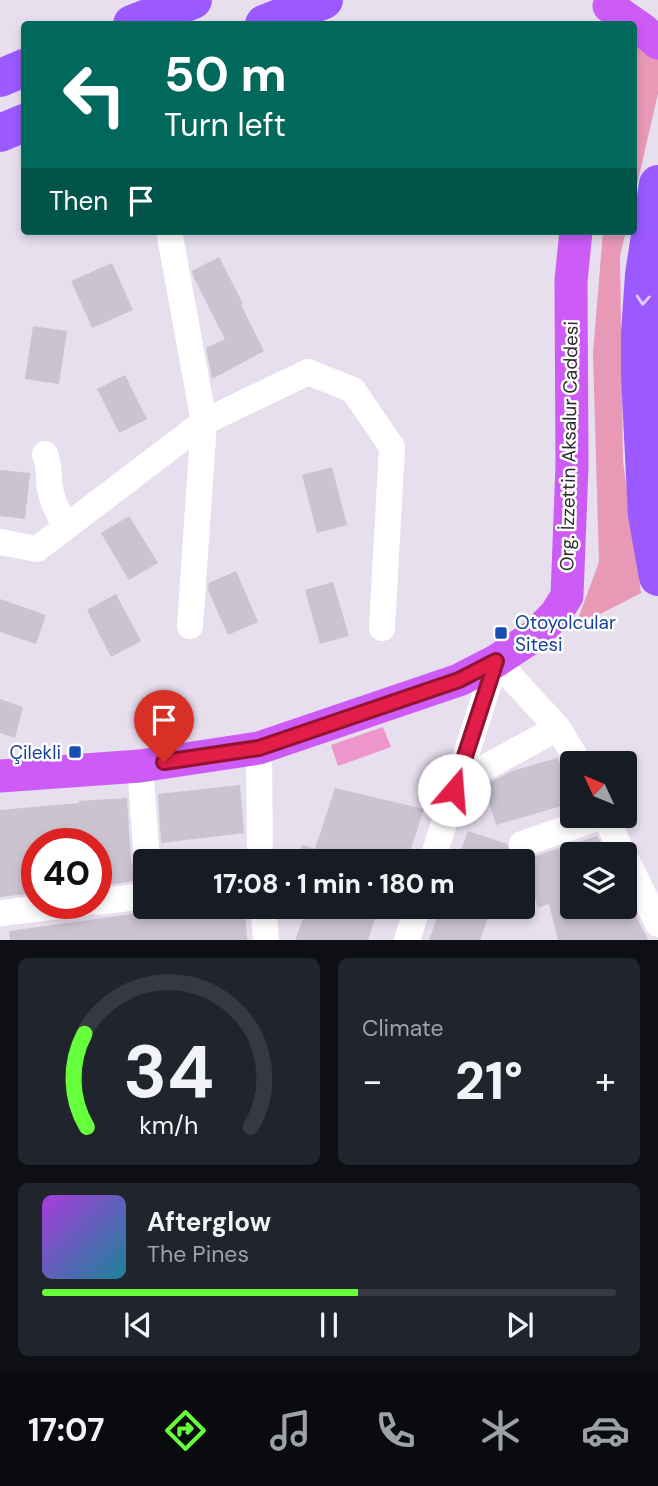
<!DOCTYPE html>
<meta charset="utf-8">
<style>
body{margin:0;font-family:"DM Sans",sans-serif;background:#20242c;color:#f1f3f6;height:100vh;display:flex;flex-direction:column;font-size:26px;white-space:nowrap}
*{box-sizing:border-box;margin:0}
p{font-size:23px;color:#9ea1a6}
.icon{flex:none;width:38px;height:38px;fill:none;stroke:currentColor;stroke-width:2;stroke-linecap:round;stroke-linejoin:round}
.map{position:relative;height:940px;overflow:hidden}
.drawer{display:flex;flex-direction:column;gap:18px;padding:18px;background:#0d0f14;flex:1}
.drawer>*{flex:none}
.top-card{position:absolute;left:21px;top:21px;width:616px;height:214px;border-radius:7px;box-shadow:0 4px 10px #0003;background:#00695c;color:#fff;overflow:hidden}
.needle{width:46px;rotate:314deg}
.controls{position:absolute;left:560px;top:751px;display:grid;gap:14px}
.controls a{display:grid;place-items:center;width:77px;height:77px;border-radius:7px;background:#171b24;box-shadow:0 4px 10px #0003;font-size:35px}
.speed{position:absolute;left:21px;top:828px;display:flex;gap:14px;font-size:35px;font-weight:700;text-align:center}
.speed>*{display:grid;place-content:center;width:91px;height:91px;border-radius:50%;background:#171b24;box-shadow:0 4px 10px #0003;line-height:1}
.speed .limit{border:10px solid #d22;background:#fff;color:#111}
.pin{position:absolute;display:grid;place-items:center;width:60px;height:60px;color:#fff;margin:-72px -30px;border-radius:50% 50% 50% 0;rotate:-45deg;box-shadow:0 0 7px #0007}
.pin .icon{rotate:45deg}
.me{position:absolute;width:77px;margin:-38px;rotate:18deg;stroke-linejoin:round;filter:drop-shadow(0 0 5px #0008)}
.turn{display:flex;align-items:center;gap:24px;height:147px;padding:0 28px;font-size:32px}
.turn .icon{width:91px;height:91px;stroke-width:2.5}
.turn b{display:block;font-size:49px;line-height:60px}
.then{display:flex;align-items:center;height:66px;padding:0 28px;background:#0003;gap:14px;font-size:26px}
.big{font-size:52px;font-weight:800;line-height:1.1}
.drawer .widget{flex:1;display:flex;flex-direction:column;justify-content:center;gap:10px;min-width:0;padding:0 24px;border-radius:10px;background:#20242c}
.drawer .dial{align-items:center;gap:0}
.dial svg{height:182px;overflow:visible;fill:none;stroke:#363941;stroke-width:7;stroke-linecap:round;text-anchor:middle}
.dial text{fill:#f1f3f6;stroke:none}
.song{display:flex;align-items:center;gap:21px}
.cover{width:84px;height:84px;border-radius:10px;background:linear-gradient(135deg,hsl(280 70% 55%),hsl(190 70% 35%))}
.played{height:7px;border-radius:4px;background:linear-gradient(90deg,#66ff3b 55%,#363941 55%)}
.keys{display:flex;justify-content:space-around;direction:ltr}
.heat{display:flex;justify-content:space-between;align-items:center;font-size:38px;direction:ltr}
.drawer .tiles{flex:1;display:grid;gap:18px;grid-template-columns:1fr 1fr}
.widget:last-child{grid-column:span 2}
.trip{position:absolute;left:133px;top:849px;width:402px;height:70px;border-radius:7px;background:#171b24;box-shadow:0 4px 10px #0003;font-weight:800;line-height:70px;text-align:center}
.tabs{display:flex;height:112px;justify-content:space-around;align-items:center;background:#090b0e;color:#9ea1a6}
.tabs .icon{width:49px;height:49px}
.tabs .active{color:#66ff3b}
.tabs b{font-size:32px;color:#f1f3f6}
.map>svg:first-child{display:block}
</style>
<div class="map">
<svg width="658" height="940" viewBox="0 0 658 940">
<rect width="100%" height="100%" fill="#e7deee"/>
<!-- green -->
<path fill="#e799b6" d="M634,29L658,32V93L634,198Z
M603,231H626L620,256L623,461L641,593L575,627L599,562L593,354Z"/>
<!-- pitch -->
<path fill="#ee95cb" d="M383,727L391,747L338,766L331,745Z"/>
<!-- building -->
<path fill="#cbc3d0" d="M219,257L243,304L241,305L264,351L212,379L206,348L225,339L194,278L192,271Z
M112,263L133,310L92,328L71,281Z
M33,326L67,331L59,384L25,379Z
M125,375L147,419L119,433L97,389Z
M332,467L347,525L317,533L302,475Z
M0,470L30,473L25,519L0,516Z
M129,516L158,563L129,580L101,533Z
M236,571L258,622L228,635L208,590L209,583Z
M333,582L349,636L320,644L305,590Z
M116,594L141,641L111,657L87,610Z
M0,599L46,615L36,644L0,632Z
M0,699L23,707L15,738L0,733Z
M557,758L565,771L572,777V803L496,825L483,782L493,781L512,771Z
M240,785L244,833L161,843L158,794Z
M335,788L424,809L407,861H297L302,845L315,849Z
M127,798L131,862L135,871L136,881L96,886V844H37V893L0,897V810L79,803V801Z
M468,831L507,844L510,854L508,861H457Z
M597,836L606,854H572V913L595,906H625V898H627L648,940H558L549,904L538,908L523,860Z
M156,906H245L247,940H10L9,931L153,911V909Z
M308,906H379L368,940H295Z
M441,906H492L480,940H429Z"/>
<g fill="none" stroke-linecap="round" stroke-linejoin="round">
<!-- minor -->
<path stroke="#fff" stroke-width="26" d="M169,231L204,422L190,626
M45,454C50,466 48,477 50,489C53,503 59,515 66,527
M0,542L37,549L204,422L308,372L353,390L392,447L382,628
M259,748L260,861
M140,766L147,861
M486,767L558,728
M605,816L623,854
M522,844L603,816
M625,857L658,924
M432,861L496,661L558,728L579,763
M96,902L145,896
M263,906L266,940
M0,913L84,903
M407,940L418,906"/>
<!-- major -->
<path stroke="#cd5bf6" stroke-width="33" d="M609,6L642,29L658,43
M0,776L140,766L259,748L459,680L496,661L534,636L555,615L567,596L572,466L571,281L576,231"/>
<!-- highway -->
<path stroke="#9b59ff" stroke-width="38" d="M132,24L193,0
M264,24L324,0
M0,78L24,68
M0,133L24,123
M658,184L644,275L640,333V376L647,515L658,577"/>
</g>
<!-- one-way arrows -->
<defs><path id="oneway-chevron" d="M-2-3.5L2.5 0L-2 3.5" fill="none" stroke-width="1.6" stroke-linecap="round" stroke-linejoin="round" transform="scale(1.75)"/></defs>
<use stroke="#e1cdff" href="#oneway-chevron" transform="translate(643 300) rotate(94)"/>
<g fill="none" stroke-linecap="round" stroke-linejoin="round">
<!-- route casing -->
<g stroke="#92132f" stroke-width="18">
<path id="route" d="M164,762L259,748L459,680L496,661L454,790"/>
</g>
<!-- route -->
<use href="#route" stroke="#e11d48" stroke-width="12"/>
</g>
<!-- markers -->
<g fill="#1a4fb4" stroke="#fff" stroke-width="2.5">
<rect x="494" y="626" width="14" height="14" rx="3.5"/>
<rect x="68" y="745" width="14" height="14" rx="3.5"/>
</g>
<g text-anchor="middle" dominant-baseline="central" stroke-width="5" stroke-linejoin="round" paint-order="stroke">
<!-- street labels -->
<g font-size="19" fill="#2c2c2c" stroke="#fff">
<text transform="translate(569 446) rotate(-89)">Org. İzzettin Aksalur Caddesi</text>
</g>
<!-- transit labels -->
<g font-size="19" fill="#164399" stroke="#fff" text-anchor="start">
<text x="515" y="622">Otoyolcular<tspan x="515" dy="22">Sitesi</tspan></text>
<text x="61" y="752" text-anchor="end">Çilekli</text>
</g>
</g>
</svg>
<div class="controls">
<a><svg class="needle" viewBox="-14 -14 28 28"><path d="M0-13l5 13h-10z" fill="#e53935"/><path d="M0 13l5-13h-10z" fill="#9ea1a6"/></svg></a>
<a><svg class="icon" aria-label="layers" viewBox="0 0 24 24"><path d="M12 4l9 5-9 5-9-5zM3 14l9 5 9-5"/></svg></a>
</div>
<div class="speed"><div class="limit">40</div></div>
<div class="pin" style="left:164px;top:762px;background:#d93025"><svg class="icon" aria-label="arrive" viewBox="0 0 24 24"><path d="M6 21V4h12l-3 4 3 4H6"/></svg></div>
<svg class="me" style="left:454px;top:790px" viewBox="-20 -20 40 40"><circle r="19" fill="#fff"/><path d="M0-13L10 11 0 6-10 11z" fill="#e11d48"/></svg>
<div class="trip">17:08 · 1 min · 180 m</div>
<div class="top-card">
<div class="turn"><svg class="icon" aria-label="left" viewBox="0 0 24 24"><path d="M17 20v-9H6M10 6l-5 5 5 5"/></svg><div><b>50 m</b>Turn left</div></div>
<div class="then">Then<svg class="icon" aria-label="arrive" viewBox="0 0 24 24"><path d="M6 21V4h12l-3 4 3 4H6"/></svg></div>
</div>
</div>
<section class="drawer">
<div class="tiles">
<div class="widget dial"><svg viewBox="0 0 100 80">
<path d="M14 69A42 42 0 1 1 86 69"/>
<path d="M14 69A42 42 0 0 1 13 28" stroke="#66ff3b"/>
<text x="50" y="56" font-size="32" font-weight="700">34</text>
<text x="50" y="72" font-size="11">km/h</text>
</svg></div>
<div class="widget"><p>Climate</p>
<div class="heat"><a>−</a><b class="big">21°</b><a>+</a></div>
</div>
<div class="widget">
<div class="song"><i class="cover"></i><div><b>Afterglow</b><p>The Pines</p></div></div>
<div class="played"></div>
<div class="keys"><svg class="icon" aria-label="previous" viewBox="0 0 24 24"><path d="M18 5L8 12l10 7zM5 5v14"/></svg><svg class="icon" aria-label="pause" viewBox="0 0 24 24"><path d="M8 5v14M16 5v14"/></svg><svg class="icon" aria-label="next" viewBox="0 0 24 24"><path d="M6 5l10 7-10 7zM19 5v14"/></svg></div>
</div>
</div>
</section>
<nav class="tabs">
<b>17:07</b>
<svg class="icon active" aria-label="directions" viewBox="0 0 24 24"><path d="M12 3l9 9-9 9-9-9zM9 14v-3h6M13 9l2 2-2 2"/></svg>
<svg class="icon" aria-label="music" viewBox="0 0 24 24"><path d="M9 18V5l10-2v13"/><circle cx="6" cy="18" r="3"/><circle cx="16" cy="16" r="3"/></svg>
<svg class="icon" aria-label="phone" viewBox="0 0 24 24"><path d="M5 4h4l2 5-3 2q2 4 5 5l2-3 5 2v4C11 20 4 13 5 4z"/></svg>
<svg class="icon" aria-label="climate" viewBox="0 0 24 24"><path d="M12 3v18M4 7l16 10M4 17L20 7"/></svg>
<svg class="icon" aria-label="car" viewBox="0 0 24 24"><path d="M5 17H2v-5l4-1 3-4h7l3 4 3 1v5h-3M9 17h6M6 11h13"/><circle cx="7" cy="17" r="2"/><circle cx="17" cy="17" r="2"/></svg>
</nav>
